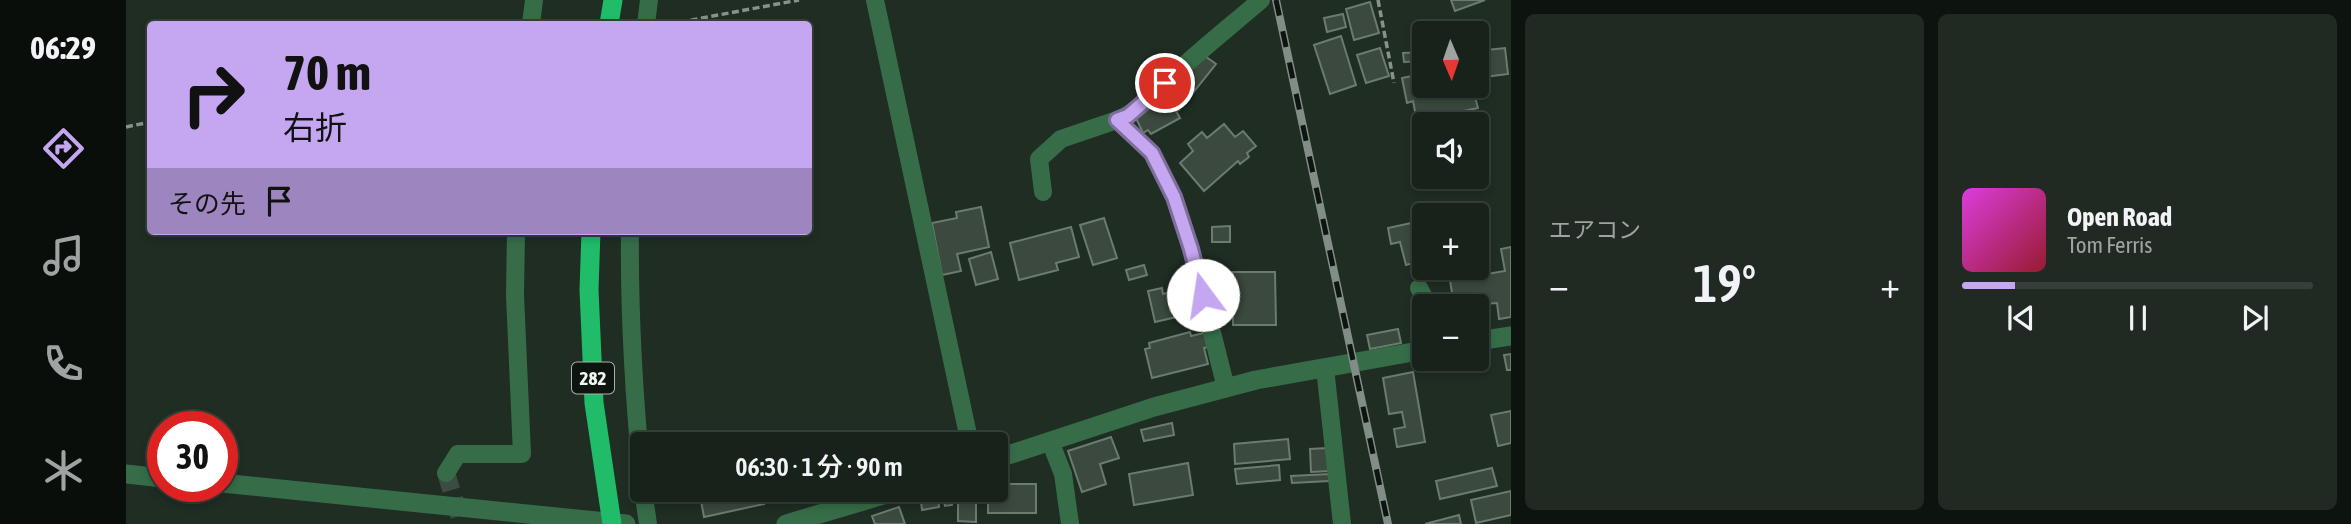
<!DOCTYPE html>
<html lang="ja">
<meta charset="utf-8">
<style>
body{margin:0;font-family:"Asap Condensed","Noto Sans JP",sans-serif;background:#202a23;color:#f1f3f6;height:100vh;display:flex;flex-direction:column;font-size:26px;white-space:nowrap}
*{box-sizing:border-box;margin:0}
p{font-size:23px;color:#9ea4a2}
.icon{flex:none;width:38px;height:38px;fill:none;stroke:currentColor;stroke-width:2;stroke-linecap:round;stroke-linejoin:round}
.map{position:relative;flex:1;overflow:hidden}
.side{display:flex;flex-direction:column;gap:14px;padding:14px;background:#0d130e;width:840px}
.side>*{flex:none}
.banner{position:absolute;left:21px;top:21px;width:665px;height:214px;border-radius:7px;box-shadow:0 4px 10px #0003,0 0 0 2px #363f39;background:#c5a7f1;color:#111;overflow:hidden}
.needle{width:46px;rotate:178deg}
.controls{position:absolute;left:1286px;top:21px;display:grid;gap:14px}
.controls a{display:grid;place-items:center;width:77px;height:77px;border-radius:7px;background:#17221a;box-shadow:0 4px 10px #0003,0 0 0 2px #363f39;font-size:35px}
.speed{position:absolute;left:21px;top:411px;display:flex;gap:14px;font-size:35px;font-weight:700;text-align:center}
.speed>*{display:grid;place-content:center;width:91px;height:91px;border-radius:50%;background:#17221a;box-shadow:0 4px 10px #0003,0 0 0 2px #363f39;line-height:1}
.speed .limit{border:10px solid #d22;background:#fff;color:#111}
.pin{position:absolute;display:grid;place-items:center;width:60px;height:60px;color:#fff;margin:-30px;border:4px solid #fff;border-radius:50%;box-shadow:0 2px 7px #0007}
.me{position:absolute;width:77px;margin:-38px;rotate:346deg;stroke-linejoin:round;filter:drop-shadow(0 0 5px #0008)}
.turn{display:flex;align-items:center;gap:24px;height:147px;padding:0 21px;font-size:32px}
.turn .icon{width:91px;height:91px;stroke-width:2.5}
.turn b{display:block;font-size:49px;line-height:60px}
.then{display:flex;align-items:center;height:66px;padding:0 21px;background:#0003;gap:14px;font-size:26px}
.big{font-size:52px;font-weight:600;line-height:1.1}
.side .tile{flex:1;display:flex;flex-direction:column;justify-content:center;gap:10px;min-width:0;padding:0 24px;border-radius:10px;background:#202a23}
.song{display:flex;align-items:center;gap:21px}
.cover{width:84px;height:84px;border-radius:10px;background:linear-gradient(135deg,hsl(300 70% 55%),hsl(350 70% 35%))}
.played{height:7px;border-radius:4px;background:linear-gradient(90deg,#c5a7f1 15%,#363f39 15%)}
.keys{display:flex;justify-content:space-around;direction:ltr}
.heat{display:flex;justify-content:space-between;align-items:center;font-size:38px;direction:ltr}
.side .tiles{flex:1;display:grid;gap:14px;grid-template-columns:repeat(2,1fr)}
.trip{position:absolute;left:504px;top:432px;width:378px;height:70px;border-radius:7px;background:#17221a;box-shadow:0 4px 10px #0003,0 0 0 2px #363f39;font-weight:600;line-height:70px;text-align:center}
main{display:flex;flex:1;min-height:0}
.tabs{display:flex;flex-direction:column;width:126px;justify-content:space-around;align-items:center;background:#090e0a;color:#9ea4a2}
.tabs .icon{width:49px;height:49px}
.tabs .selected{color:#c5a7f1}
.tabs b{font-size:32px;color:#f1f3f6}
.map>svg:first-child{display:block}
</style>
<main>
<nav class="tabs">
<b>06:29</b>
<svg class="icon selected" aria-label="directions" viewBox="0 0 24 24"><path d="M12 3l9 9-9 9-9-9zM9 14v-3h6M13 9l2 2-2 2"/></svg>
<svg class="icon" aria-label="music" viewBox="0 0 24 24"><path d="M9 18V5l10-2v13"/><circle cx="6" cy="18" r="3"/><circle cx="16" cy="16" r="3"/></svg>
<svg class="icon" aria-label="phone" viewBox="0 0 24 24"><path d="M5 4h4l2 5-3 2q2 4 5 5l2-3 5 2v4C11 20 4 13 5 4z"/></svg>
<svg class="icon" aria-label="climate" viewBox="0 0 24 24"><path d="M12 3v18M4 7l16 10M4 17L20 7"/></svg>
</nav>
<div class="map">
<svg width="1385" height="524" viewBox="0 0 1385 524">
<rect width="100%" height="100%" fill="#1f2d23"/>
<!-- building -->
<path fill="#3b493e" stroke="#6b7b6f" stroke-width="2" d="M1325,0H1359L1329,11Z
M1244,2L1253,33L1228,40L1220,9Z
M1217,14L1220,27L1201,32L1198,18Z
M1215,36L1230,85L1204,94L1188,45Z
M1254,48L1263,76L1240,83L1231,55Z
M1379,48L1382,74L1351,78V51Z
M1298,52V61L1278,62L1277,53Z
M1076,54L1090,64L1066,94L1052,83Z
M1296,74L1298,86H1346L1352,108L1291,121L1287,101L1281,103L1276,78Z
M1046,97L1053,110L1050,111L1054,118L1025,134L1022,130L1017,133L1009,116Z
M1098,124L1109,137L1117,131L1130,146L1121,153L1123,157L1114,164L1112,161L1078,191L1054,163L1067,151L1062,144L1076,132L1081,138Z
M855,207L863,247L831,254L835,271L816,275L806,223L831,218L830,212Z
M978,218L991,258L967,265L954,225Z
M1290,222L1298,260L1280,265L1274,242L1265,244L1262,228Z
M1104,226V242H1086V227Z
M945,227L953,257L930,263L932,270L893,280L884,243Z
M1385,247V317L1373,319L1371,303L1328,306L1324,280L1379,271L1375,249Z
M865,252L872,279L850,285L843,259Z
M1018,265L1021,275L1003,280L1000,270Z
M1106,272H1149L1150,325H1107Z
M1036,288L1037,294L1053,290L1059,315L1029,322L1022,291Z
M1272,329L1275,343L1244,349L1241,335Z
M1064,332L1065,336L1078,333L1082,347L1078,348L1082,364L1026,378L1019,349L1024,348L1023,343Z
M1385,354V370H1381L1378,355Z
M1287,372L1299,442L1271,447L1268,429L1279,427L1276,412L1263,414L1257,378Z
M1385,411V443L1372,446L1365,415Z
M1046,423L1048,435L1018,441L1015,430Z
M822,432L825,444H797L796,439Z
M985,437L993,458L974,464L980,484L956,492L942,451Z
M1162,439L1164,459L1109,464L1108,444Z
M1201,448L1203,471L1185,472L1184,449Z
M1062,463L1067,495L1008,505L1003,474Z
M1153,465L1154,480L1111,484L1109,469Z
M1366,468L1371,486L1314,499L1310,481Z
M1203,474V481L1166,483L1165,476Z
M870,484H910V513H862V490H870Z
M573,490H635L638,504L578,517Z
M1385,491V515L1350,523L1345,500Z
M825,495L826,505L819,506L817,496Z
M812,498L813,507L796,510L795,501Z
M832,498H850V522L832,521Z
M773,507L779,524H749L746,516Z
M1333,515L1335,524H1299Z"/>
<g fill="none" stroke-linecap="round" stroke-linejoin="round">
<!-- minor-tunnel -->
<path stroke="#3e4b42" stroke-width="18" stroke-dasharray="18 9" stroke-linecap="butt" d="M320,473L336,524"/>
<!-- path -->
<path stroke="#87938a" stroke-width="3.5" stroke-dasharray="7 3.5" stroke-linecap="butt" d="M1252,0L1268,83
M544,24L673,0
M0,127L24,122"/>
<!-- minor -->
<path stroke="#366d48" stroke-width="18" d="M749,0L844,444
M405,24L408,0
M520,24L523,0
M991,120C1015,110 1032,90 1051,72C1078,47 1107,24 1135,0
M917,192L913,159L935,139L991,120L1026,153L1048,197L1065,249L1100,388
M504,231C503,314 508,397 516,480
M1293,288L1303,306
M1199,368L1216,524
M924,441L937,474L944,524
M320,473L332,454H396L389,295L390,231
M517,490L522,524"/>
<!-- tertiary -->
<path stroke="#366d48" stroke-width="19" d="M1351,341L1385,336
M870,459L1028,407L1130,380L1298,350
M0,474L37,478
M96,483L500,524
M660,524L774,490"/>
<!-- trunk -->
<path stroke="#20bc69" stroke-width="19" d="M483,24L487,0
M465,231L463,290L468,403L486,524"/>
<!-- rail casing -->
<g stroke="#828d85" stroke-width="8">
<path id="rail" d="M1150,0L1262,524"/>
</g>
<!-- rail -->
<use href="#rail" stroke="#0e140f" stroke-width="5" stroke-dasharray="16" stroke-linecap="butt"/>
</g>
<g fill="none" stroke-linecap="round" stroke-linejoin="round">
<!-- route casing -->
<g stroke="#806d9d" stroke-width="18">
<path id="route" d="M1039,83L1002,116L991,120L1026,153L1048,197L1065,249L1077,295"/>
</g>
<!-- route -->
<use href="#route" stroke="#c5a7f1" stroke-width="12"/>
</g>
<g text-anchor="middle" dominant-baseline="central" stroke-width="7" stroke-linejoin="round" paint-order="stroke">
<!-- shield labels -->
<rect fill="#0e140f" stroke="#aab2ac" stroke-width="2" x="446" y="362.5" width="42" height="31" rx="5"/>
<g font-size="19" font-weight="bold" fill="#edf6ef">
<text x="467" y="378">282</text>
</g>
</g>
</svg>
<div class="controls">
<a><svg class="needle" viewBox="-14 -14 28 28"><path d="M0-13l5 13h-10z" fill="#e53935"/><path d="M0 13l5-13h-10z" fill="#9ea4a2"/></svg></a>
<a><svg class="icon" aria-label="sound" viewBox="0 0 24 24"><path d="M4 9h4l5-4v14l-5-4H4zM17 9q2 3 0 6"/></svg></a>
<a>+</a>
<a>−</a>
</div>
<div class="speed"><div class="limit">30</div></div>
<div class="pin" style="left:1039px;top:83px;background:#d93025"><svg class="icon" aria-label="arrive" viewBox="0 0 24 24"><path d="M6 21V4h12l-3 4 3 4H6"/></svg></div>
<svg class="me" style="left:1077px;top:295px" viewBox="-20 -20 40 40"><circle r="19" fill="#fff"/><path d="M0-13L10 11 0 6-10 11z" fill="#c5a7f1"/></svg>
<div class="trip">06:30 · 1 分 · 90 m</div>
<div class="banner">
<div class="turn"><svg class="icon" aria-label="right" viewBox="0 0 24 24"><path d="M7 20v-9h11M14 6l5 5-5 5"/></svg><div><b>70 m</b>右折</div></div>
<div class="then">その先<svg class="icon" aria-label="arrive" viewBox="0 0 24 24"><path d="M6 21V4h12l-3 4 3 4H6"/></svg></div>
</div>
</div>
<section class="side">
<div class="tiles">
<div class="tile"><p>エアコン</p>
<div class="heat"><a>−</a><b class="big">19°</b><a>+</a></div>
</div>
<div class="tile">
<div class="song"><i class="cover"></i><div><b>Open Road</b><p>Tom Ferris</p></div></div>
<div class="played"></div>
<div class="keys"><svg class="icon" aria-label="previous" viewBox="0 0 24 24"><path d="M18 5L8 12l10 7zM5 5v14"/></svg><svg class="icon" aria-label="pause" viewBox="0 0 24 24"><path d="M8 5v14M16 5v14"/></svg><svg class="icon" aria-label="next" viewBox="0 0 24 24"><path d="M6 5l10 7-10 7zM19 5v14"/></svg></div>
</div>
</div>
</section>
</main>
